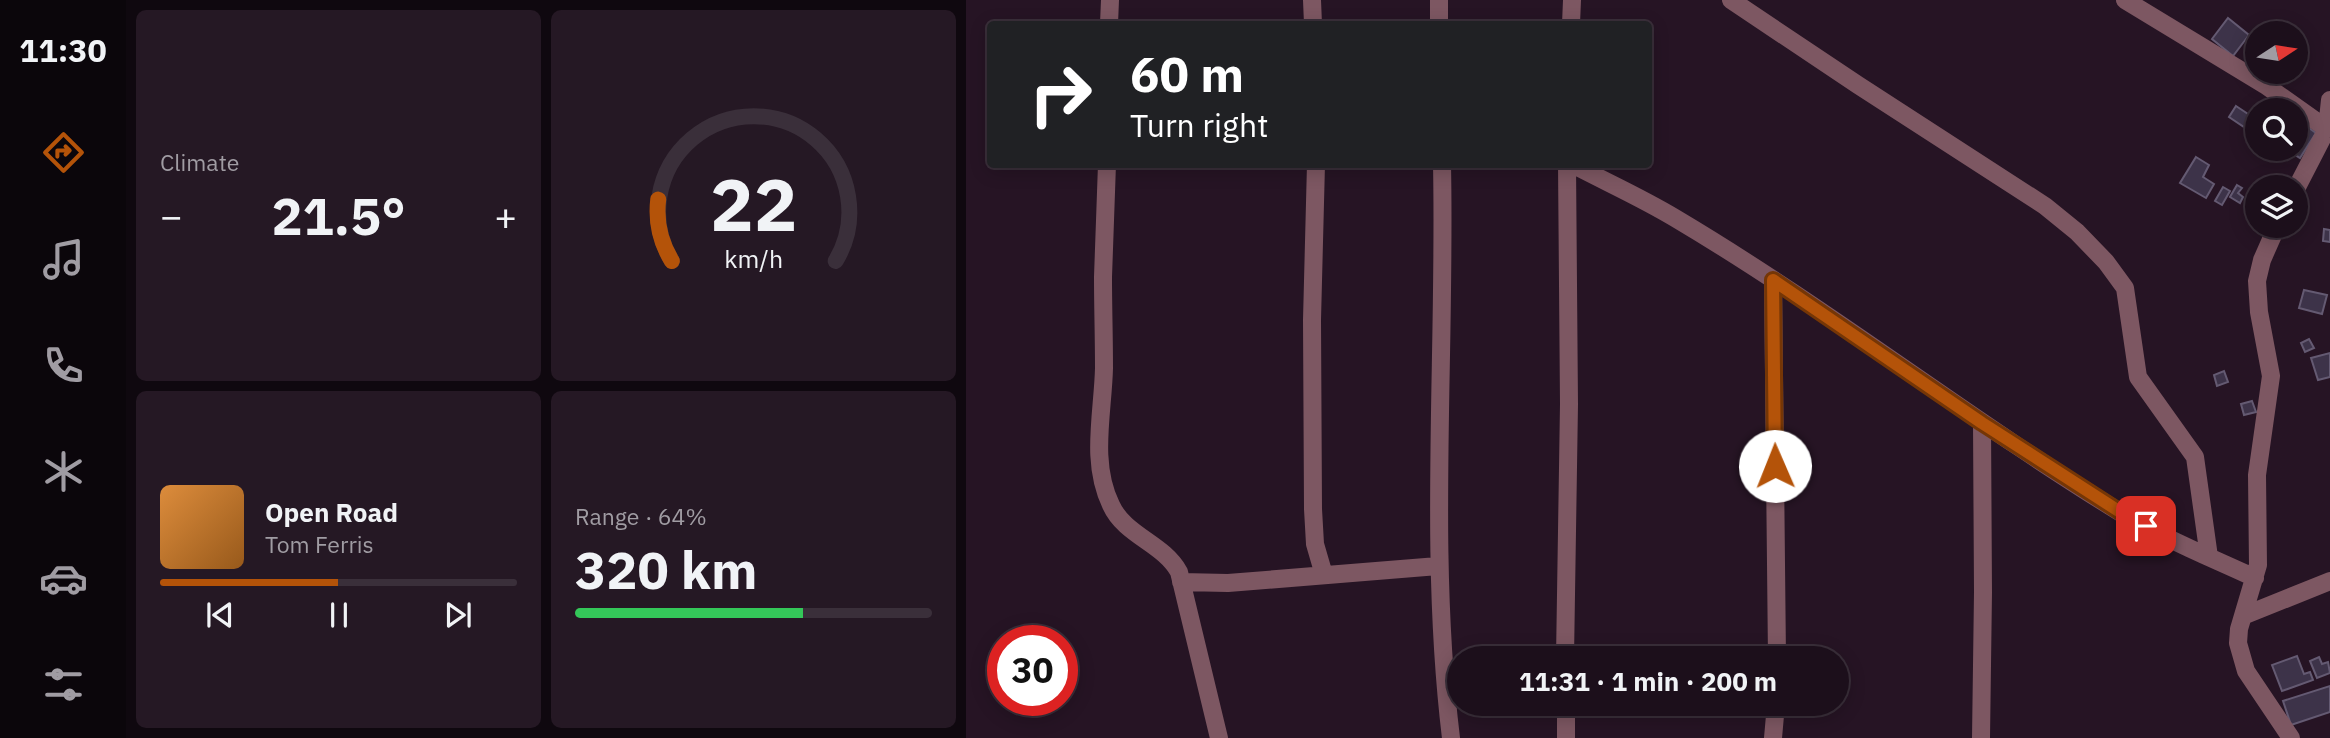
<!DOCTYPE html>
<meta charset="utf-8">
<style>
body{margin:0;font-family:"IBM Plex Sans",sans-serif;background:#251824;color:#f1f3f6;height:100vh;display:flex;flex-direction:column;font-size:26px;white-space:nowrap}
*{box-sizing:border-box;margin:0}
p{font-size:23px;color:#a09ca3}
.icon{flex:none;width:38px;height:38px;fill:none;stroke:currentColor;stroke-width:2;stroke-linecap:round;stroke-linejoin:round}
.map{position:relative;flex:1;overflow:hidden}
.details{display:flex;flex-direction:column;gap:10px;padding:10px;background:#0f080f;width:840px}
.details>*{flex:none}
.top-card{position:absolute;left:21px;top:21px;width:665px;height:147px;border-radius:7px;box-shadow:0 4px 18px #0003,0 0 0 2px #3a2f3a;background:#202124;color:#fff;overflow:hidden}
.needle{width:46px;rotate:78deg}
.fabs{position:absolute;left:1279px;top:21px;display:grid;gap:14px}
.fabs a{display:grid;place-items:center;width:63px;height:63px;border-radius:50%;background:#1c0f1b;box-shadow:0 4px 18px #0003,0 0 0 2px #3a2f3a;font-size:35px}
.speed{position:absolute;left:21px;top:625px;display:flex;gap:14px;font-size:35px;font-weight:700;text-align:center}
.speed>*{display:grid;place-content:center;width:91px;height:91px;border-radius:50%;background:#1c0f1b;box-shadow:0 4px 18px #0003,0 0 0 2px #3a2f3a;line-height:1}
.speed .limit{border:10px solid #d22;background:#fff;color:#111}
.pin{position:absolute;display:grid;place-items:center;width:60px;height:60px;color:#fff;margin:-30px;border-radius:14px;box-shadow:0 4px 10px #0006}
.me{position:absolute;width:77px;margin:-38px;rotate:359deg;stroke-linejoin:round;filter:drop-shadow(0 0 5px #0008)}
.turn{display:flex;align-items:center;gap:24px;height:147px;padding:0 28px;font-size:32px}
.turn .icon{width:91px;height:91px;stroke-width:2.5}
.turn b{display:block;font-size:49px;line-height:60px}
.big{font-size:52px;font-weight:800;line-height:1.1}
.details .card{flex:1;display:flex;flex-direction:column;justify-content:center;gap:10px;min-width:0;padding:0 24px;border-radius:10px;background:#251824}
.details .dial{align-items:center;gap:0}
.dial svg{height:182px;overflow:visible;fill:none;stroke:#3a2f3a;stroke-width:7;stroke-linecap:round;text-anchor:middle}
.dial text{fill:#f1f3f6;stroke:none}
.song{display:flex;align-items:center;gap:21px}
.cover{width:84px;height:84px;border-radius:10px;background:linear-gradient(135deg,hsl(30 70% 55%),hsl(30 70% 35%))}
.played{height:7px;border-radius:4px;background:linear-gradient(90deg,#b45309 50%,#3a2f3a 50%)}
.keys{display:flex;justify-content:space-around;direction:ltr}
.heat{display:flex;justify-content:space-between;align-items:center;font-size:38px;direction:ltr}
.charge{height:10px;border-radius:5px;background:linear-gradient(90deg,#34c759 64%,#3a2f3a 0)}
.details .tiles{flex:1;display:grid;gap:10px;grid-template-columns:repeat(2,1fr)}
.trip{position:absolute;left:481px;top:646px;width:402px;height:70px;border-radius:35px;background:#1c0f1b;box-shadow:0 4px 18px #0003,0 0 0 2px #3a2f3a;font-weight:800;line-height:70px;text-align:center}
main{display:flex;flex:1;min-height:0}
.menu{display:flex;flex-direction:column;width:126px;justify-content:space-around;align-items:center;background:#0b060b;color:#a09ca3}
.menu .icon{width:49px;height:49px}
.menu .current{color:#b45309}
.menu b{font-size:32px;color:#f1f3f6}
.map>svg:first-child{display:block}
</style>
<main>
<nav class="menu">
<b>11:30</b>
<svg class="icon current" aria-label="directions" viewBox="0 0 24 24"><path d="M12 3l9 9-9 9-9-9zM9 14v-3h6M13 9l2 2-2 2"/></svg>
<svg class="icon" aria-label="music" viewBox="0 0 24 24"><path d="M9 18V5l10-2v13"/><circle cx="6" cy="18" r="3"/><circle cx="16" cy="16" r="3"/></svg>
<svg class="icon" aria-label="phone" viewBox="0 0 24 24"><path d="M5 4h4l2 5-3 2q2 4 5 5l2-3 5 2v4C11 20 4 13 5 4z"/></svg>
<svg class="icon" aria-label="climate" viewBox="0 0 24 24"><path d="M12 3v18M4 7l16 10M4 17L20 7"/></svg>
<svg class="icon" aria-label="car" viewBox="0 0 24 24"><path d="M5 17H2v-5l4-1 3-4h7l3 4 3 1v5h-3M9 17h6M6 11h13"/><circle cx="7" cy="17" r="2"/><circle cx="17" cy="17" r="2"/></svg>
<svg class="icon" aria-label="filters" viewBox="0 0 24 24"><path d="M4 7h16M4 17h16"/><circle cx="9" cy="7" r="2"/><circle cx="15" cy="17" r="2"/></svg>
</nav>
<section class="details">
<div class="tiles">
<div class="card"><p>Climate</p>
<div class="heat"><a>−</a><b class="big">21.5°</b><a>+</a></div>
</div>
<div class="card dial"><svg viewBox="0 0 100 80">
<path d="M14 69A42 42 0 1 1 86 69"/>
<path d="M14 69A42 42 0 0 1 8 42" stroke="#b45309"/>
<text x="50" y="56" font-size="32" font-weight="700">22</text>
<text x="50" y="72" font-size="11">km/h</text>
</svg></div>
<div class="card">
<div class="song"><i class="cover"></i><div><b>Open Road</b><p>Tom Ferris</p></div></div>
<div class="played"></div>
<div class="keys"><svg class="icon" aria-label="previous" viewBox="0 0 24 24"><path d="M18 5L8 12l10 7zM5 5v14"/></svg><svg class="icon" aria-label="pause" viewBox="0 0 24 24"><path d="M8 5v14M16 5v14"/></svg><svg class="icon" aria-label="next" viewBox="0 0 24 24"><path d="M6 5l10 7-10 7zM19 5v14"/></svg></div>
</div>
<div class="card"><p>Range · 64%</p><b class="big">320 km</b><div class="charge"></div></div>
</div>
</section>
<div class="map">
<svg width="1364" height="738" viewBox="0 0 1364 738">
<rect width="100%" height="100%" fill="#261424"/>
<!-- building -->
<path fill="#3d3349" stroke="#645a72" stroke-width="2" d="M1262,18L1283,35L1267,56L1246,39Z
M1270,106L1285,116L1278,127L1263,117Z
M1330,119L1350,133L1334,158L1320,149H1330Z
M1230,157L1243,165L1237,177L1248,184L1240,198L1214,183Z
M1271,185L1276,188L1272,193L1277,197L1274,203L1264,197Z
M1257,187L1264,191L1256,205L1249,201Z
M1358,229L1364,230V242L1357,241Z
M1338,290L1361,295L1356,314L1333,308Z
M1343,339L1348,348L1339,352L1335,343Z
M1364,353V377L1352,380L1345,358Z
M1258,371L1262,382L1251,386L1248,375Z
M1286,401L1290,412L1278,415L1275,404Z
M1331,656L1338,674L1344,672L1347,680L1316,691L1306,665Z
M1353,657L1356,664L1362,662L1364,673L1351,678L1344,661Z
M1364,686V712L1325,725L1317,701Z"/>
<g fill="none" stroke-linecap="round" stroke-linejoin="round">
<!-- minor -->
<path stroke="#7d5762" stroke-width="18" d="M346,0L347,24
M473,0V24
M765,0L892,85L1079,206L1111,232L1140,262L1159,288L1172,377L1229,457L1243,557
M1159,0L1299,85L1361,129
M143,24L144,0
M605,24L606,0
M141,164C140,202 138,239 137,277C137,307 138,337 138,368C137,413 124,462 145,505C159,536 197,543 213,572L253,738
M350,164L346,320L347,509L349,544L358,575
M476,164C480,356 462,548 485,738
M606,164C640,182 676,198 709,218C864,310 1006,422 1160,516C1201,540 1246,558 1289,578
M1330,189L1361,129L1364,100
M1311,226L1296,260L1291,281L1293,312L1305,376L1291,475L1292,565L1273,629L1272,643L1280,671L1325,738
M807,280L811,658
M215,582L262,583L472,566
M1277,616L1364,581
M599,658L603,404L601,164
M600,704V738
M807,738L810,704
M1015,738L1017,592L1016,423"/>
</g>
<g fill="none" stroke-linecap="round" stroke-linejoin="round">
<!-- route casing -->
<g stroke="#753606" stroke-width="18">
<path id="route" d="M809,466L807,280L1016,423L1162,517L1180,526"/>
</g>
<!-- route -->
<use href="#route" stroke="#b45309" stroke-width="12"/>
</g>
</svg>
<div class="fabs">
<a><svg class="needle" viewBox="-14 -14 28 28"><path d="M0-13l5 13h-10z" fill="#e53935"/><path d="M0 13l5-13h-10z" fill="#a09ca3"/></svg></a>
<a><svg class="icon" aria-label="search" viewBox="0 0 24 24"><circle cx="10" cy="10" r="6"/><path d="M15 15l6 6"/></svg></a>
<a><svg class="icon" aria-label="layers" viewBox="0 0 24 24"><path d="M12 4l9 5-9 5-9-5zM3 14l9 5 9-5"/></svg></a>
</div>
<div class="speed"><div class="limit">30</div></div>
<div class="pin" style="left:1180px;top:526px;background:#d93025"><svg class="icon" aria-label="arrive" viewBox="0 0 24 24"><path d="M6 21V4h12l-3 4 3 4H6"/></svg></div>
<svg class="me" style="left:809px;top:466px" viewBox="-20 -20 40 40"><circle r="19" fill="#fff"/><path d="M0-13L10 11 0 6-10 11z" fill="#b45309"/></svg>
<div class="trip">11:31 · 1 min · 200 m</div>
<div class="top-card">
<div class="turn"><svg class="icon" aria-label="right" viewBox="0 0 24 24"><path d="M7 20v-9h11M14 6l5 5-5 5"/></svg><div><b>60 m</b>Turn right</div></div>
</div>
</div>
</main>
